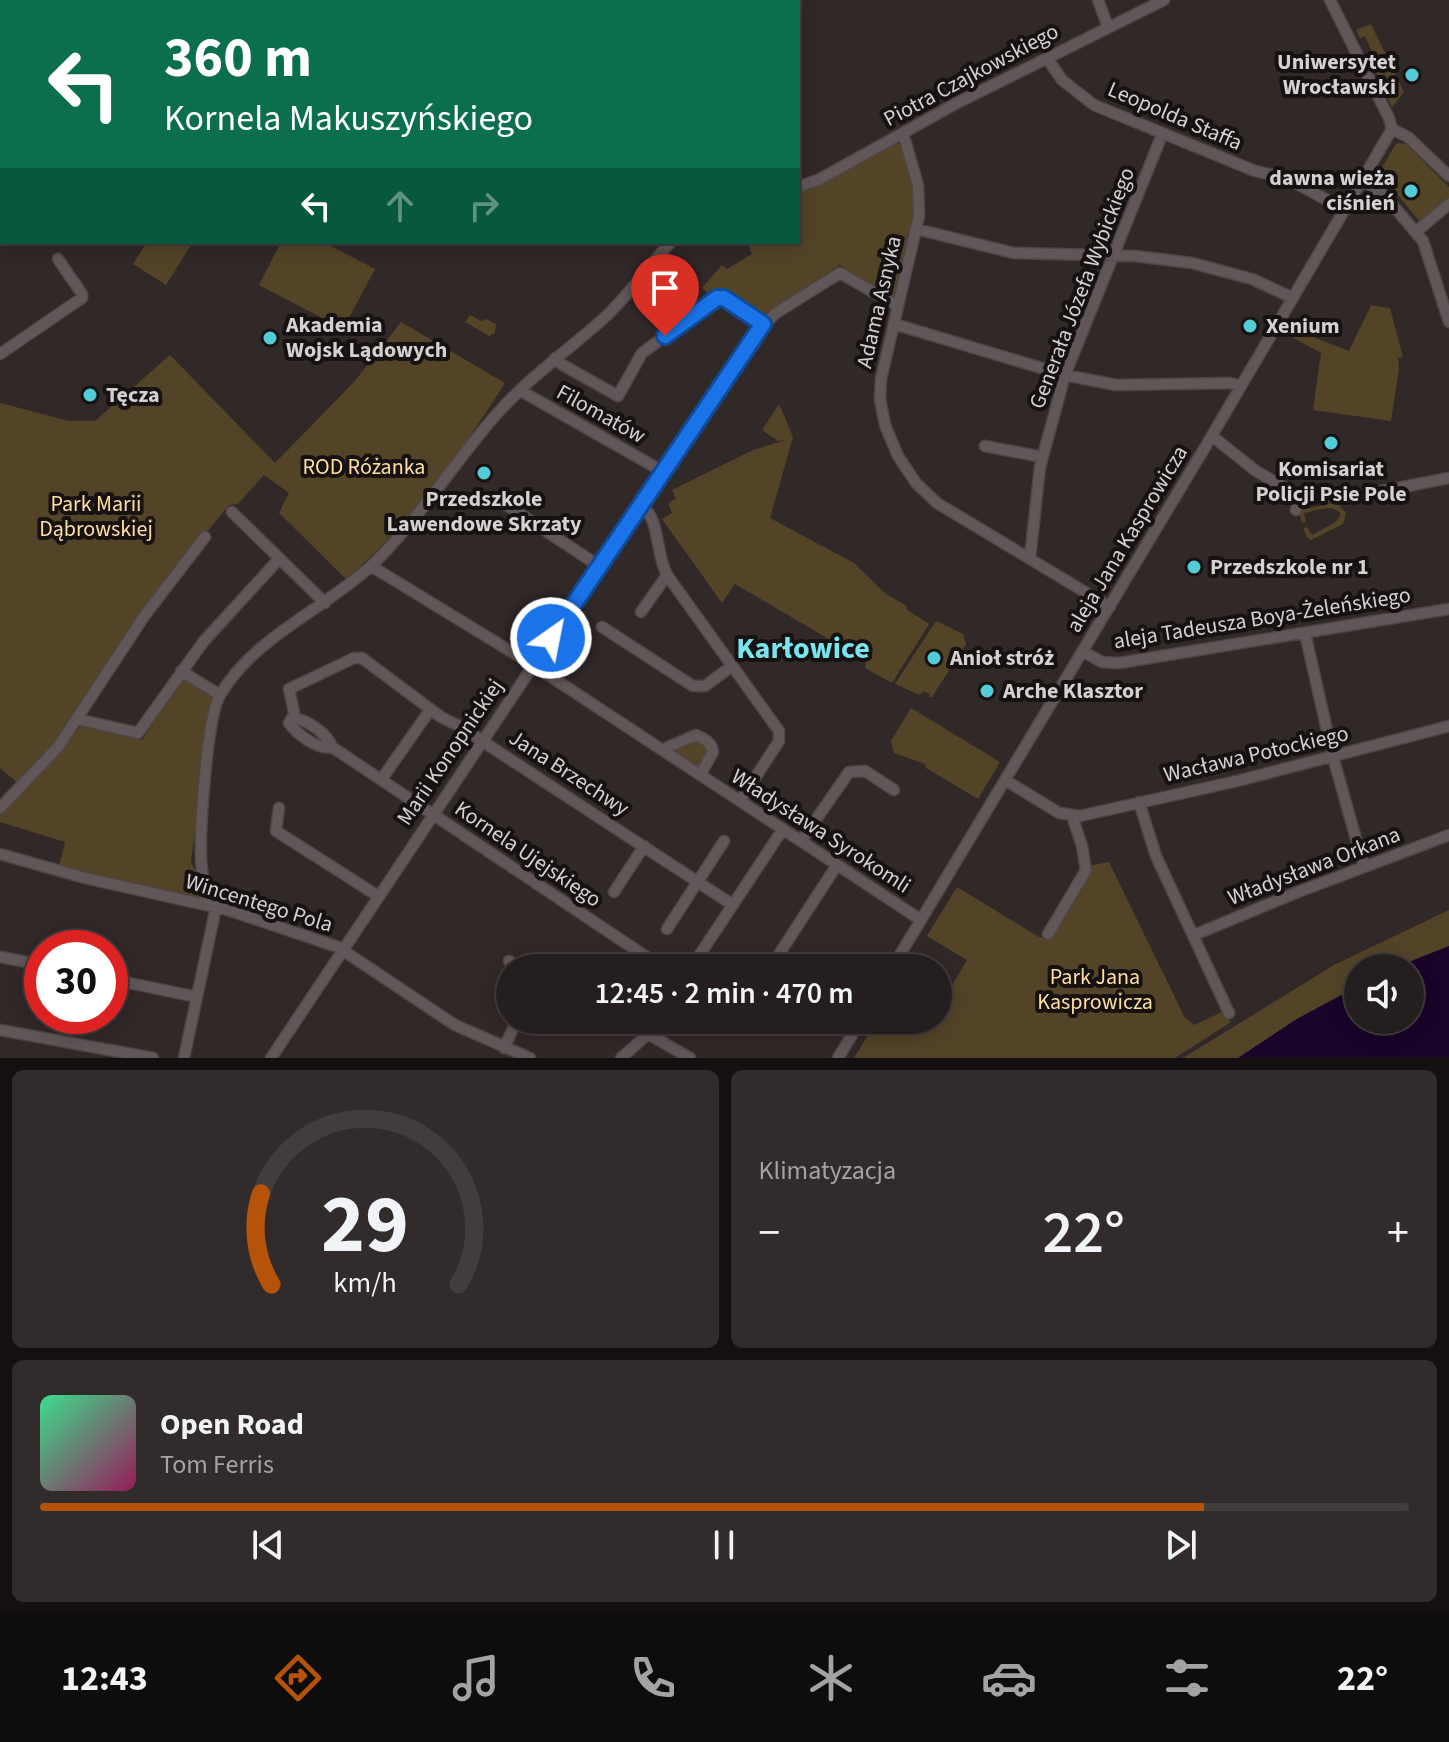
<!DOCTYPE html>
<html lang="pl">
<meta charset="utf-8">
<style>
body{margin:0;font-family:"Source Sans 3",sans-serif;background:#312b2b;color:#f1f3f6;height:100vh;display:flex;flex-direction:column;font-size:30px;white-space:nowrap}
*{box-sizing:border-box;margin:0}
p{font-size:26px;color:#a3a2a4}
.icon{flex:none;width:44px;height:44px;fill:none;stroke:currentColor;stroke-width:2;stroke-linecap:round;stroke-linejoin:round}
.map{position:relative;height:1058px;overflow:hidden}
.side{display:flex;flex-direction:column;gap:12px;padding:12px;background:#141010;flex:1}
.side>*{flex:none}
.hud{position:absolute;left:0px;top:0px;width:800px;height:244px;box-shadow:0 4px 20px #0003,0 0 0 2px #423c3c;background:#0b6e4f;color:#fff;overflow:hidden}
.buttons{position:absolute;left:1344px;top:954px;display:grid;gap:16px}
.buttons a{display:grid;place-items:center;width:80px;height:80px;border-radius:50%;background:#251e1e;box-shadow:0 4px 20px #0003,0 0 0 2px #423c3c;font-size:40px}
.speed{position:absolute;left:24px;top:930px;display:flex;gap:16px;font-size:40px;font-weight:700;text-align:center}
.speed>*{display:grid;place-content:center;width:104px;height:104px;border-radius:50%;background:#251e1e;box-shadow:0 4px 20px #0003,0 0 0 2px #423c3c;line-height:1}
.speed .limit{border:12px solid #d22;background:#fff;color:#111}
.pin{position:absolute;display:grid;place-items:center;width:68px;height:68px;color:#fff;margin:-82px -34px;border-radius:50% 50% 50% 0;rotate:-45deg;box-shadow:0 0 8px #0007}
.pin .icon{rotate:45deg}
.me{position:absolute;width:88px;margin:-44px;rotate:33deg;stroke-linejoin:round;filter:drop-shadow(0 0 6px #0008)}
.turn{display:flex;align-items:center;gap:28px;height:168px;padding:0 32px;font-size:36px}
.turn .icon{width:104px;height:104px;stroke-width:2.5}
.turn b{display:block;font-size:56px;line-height:68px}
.lanes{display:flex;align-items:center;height:76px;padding:0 32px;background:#0003;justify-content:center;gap:40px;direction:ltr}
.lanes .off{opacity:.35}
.big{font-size:60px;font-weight:600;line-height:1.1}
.side .tile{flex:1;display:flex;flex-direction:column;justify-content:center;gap:12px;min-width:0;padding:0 28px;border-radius:12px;background:#312b2b}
.side .dial{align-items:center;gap:0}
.dial svg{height:208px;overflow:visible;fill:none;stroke:#423c3c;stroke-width:7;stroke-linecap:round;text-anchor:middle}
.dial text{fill:#f1f3f6;stroke:none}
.song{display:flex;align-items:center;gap:24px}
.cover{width:96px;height:96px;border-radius:12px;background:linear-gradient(135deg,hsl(150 70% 55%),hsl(330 70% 35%))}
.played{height:8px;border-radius:4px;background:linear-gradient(90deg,#b45309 85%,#423c3c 85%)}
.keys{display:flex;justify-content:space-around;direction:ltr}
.heat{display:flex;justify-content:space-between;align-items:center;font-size:44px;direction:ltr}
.side .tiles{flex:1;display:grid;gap:12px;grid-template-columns:1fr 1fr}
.tile:last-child{grid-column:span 2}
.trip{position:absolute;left:496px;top:954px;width:456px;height:80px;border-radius:40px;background:#251e1e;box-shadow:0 4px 20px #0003,0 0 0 2px #423c3c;font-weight:600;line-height:80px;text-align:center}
.tabs{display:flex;height:128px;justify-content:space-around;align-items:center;background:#0f0c0c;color:#a3a2a4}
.tabs .icon{width:56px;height:56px}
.tabs .selected{color:#b45309}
.tabs b{font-size:36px;color:#f1f3f6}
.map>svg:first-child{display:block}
</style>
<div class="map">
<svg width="1449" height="1058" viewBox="0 0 1449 1058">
<rect width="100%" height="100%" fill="#312828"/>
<!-- green -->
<path fill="#534428" d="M1371,24L1404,92L1392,107L1367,54L1372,52L1365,36L1360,38L1356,30Z
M893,142L902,145L914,187L915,215L897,294L892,298L840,265L763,315L723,293L709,294L702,288L722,265L727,269L752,254L747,242H798V191Z
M1399,143L1406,144L1449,187V202L1422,224L1379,173L1395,145Z
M147,242H193L166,285L133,264Z
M281,242H323L375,269L343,329L259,285Z
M1371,305L1390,308L1403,357L1398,358L1399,369L1391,421L1313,410L1321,353L1288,335L1292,330L1305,337L1308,335L1349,351Z
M470,315L481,321L486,319L496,324L495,333L489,336L465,322Z
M401,322L505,383C460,454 411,523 346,579L279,513L289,493L264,475L238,504L229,505C154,595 97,698 19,784L0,768V403L69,421H95L170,355L275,463L354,382Z
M779,404L793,437L770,518L854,563L886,594L907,606L906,609L929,624L892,683L865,668L866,661L735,584L722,603L662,519L672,513L668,503L676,499L672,490L753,450L786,440L778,441L762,430Z
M1336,502L1346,513L1343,524L1311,540L1307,537L1303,528L1307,527L1312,535L1336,522L1341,514C1333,503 1316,511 1304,513L1306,522L1302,523L1300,516L1302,510Z
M936,621L963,634L966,644L932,697H929L930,694L923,691L920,695L895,684Z
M185,679L211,696L212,701L191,862L200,881L202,897L199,900L59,866L65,842L0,822V813L82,725L142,740L180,681Z
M911,708L1000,762L978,799L926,768L925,764L894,753L891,741Z
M696,739L707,746L706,754L698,767L672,750Z
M1109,862L1185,1018L1194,1025L1222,1012L1231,1022L1175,1058H854L877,1020H898L922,1034L931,1020H938V1009L967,960L927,936L957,887L1039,937H1050L1088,866Z
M1449,910V946L1394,968H1358V986L1297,1019L1238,1058H1183L1334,965Z"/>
<!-- water -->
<path fill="#19042a" d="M1449,946V1058H1238L1297,1019L1358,986V1020H1410V968H1394Z"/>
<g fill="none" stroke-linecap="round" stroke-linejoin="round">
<!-- stream -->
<path stroke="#19042a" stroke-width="2" d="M254,0L257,2"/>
<!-- minor casing -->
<g stroke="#4e4646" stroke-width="13">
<path id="minor" d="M1098,0L1108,27
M1330,0L1389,118L1392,129
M1047,58L1062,80L1094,105L1255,171L1287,178L1345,210
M1392,129L1408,137L1449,176
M903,133L918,185L919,216L881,379L880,399L885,425L898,456L916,483L937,503L1110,607
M1363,180L1385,196L1423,241L1449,322
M798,187L820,179L957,103L1164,0
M916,229L1014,253L1135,256L1192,263L1252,279L1293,298
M1416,232L1449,204
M894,324L1065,375L1116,385L1230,383L1241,386
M0,354L82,298V294L58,259
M555,358L561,364L618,396L642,353L717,298H724L763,324
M521,391L662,471
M1212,436L1256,471L1299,496L1296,510
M985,446L1042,457
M1299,496L1352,497L1449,478
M505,504L599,566
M640,504C661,519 655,553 667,575L779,731V741L740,801
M232,512L325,603
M1030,558L1040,467L1065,375L1162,135
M371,566L533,665L921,920
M641,612L667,575
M602,627L693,686H705L732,666
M1305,633L1333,757L1364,867
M1082,651L1102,662L1119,663L1449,609
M181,671L220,695
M295,717L289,689L354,658H362L441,717L459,726L733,905
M77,719L138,733L204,641L279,559
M332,747C317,750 297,734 289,723L292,718C305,718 328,734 332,747L663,968
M664,751L668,747L696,735C704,738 712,743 713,752L700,775
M381,780L430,710
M1005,780L1059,813L1080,816L1237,781L1449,726
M1139,802L1156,856L1229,1013
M0,808L58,747L145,615L205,537
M279,808L276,831L378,896
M801,841L849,772L865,771L894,790
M0,854L85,878L228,910L338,947L455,1025L530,1058
M614,892L644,846
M206,905C206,888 201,873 201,857C200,828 207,717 220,695C254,637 323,610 371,566C418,521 452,465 495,416C527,379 566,352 603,319C628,297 647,267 671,242
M667,929L724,841
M1048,934L1086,870L1082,846L1072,816
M1194,935L1298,892L1449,835
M700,954L722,968
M0,957L42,965
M509,961L520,968
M691,968L783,829
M770,968L837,865
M892,968L1204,449L1392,129
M110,979L197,997
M730,1020L734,1023L736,1020
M0,1030L153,1058
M648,1034L690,1058
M504,1048L517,1020
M184,1058L216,907
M271,1058L756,332L776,313L840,273L898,306
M621,1058L648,1034L658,1020
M838,1058L861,1020"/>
</g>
<!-- minor -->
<use href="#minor" stroke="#625758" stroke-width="10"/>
</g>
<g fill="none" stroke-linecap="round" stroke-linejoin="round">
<!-- route casing -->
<g stroke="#114b97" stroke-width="20">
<path id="route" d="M551,638L763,324L724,298H717L665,336"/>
</g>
<!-- route -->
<use href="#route" stroke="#1a73e8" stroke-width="14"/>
</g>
<!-- markers -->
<g fill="#52ccd6" stroke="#161212" stroke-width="3">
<circle cx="1412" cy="75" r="8"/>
<circle cx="1411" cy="191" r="8"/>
<circle cx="1250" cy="326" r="8"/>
<circle cx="270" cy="338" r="8"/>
<circle cx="90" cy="395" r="8"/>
<circle cx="1331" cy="443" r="8"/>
<circle cx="484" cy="473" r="8"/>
<circle cx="1194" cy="567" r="8"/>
<circle cx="934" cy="658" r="8"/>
<circle cx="987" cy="691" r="8"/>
</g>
<g text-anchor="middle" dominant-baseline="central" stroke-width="8" stroke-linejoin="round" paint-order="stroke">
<!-- poi labels -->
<g font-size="22" font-weight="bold" fill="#d6d0d0" stroke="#161212" text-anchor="start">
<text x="1396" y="62" text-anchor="end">Uniwersytet<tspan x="1396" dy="25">Wrocławski</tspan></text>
<text x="1395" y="178" text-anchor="end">dawna wieża<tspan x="1395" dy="25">ciśnień</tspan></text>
<text x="286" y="325">Akademia<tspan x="286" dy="25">Wojsk Lądowych</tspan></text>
<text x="1266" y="326">Xenium</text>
<text x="106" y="395">Tęcza</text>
<text x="1331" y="469" text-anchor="middle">Komisariat<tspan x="1331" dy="25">Policji Psie Pole</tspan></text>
<text x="484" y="499" text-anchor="middle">Przedszkole<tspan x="484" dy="25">Lawendowe Skrzaty</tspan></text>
<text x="1210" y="567">Przedszkole nr 1</text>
<text x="950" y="658">Anioł stróż</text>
<text x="1003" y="691">Arche Klasztor</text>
</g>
<!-- street labels -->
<g font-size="22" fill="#d6d0d0" stroke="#161212">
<text transform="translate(971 75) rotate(-28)">Piotra Czajkowskiego</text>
<text transform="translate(1175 116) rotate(23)">Leopolda Staffa</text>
<text transform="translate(1082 288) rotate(-69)">Generała Józefa Wybickiego</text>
<text transform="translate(879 302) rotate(-77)">Adama Asnyka</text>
<text transform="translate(601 414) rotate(29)">Filomatów</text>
<text transform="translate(1127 539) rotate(-59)">aleja Jana Kasprowicza</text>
<text transform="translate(1262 618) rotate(-9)">aleja Tadeusza Boya-Żeleńskiego</text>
<text transform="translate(450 752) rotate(-56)">Marii Konopnickiej</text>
<text transform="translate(1256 754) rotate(-13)">Wacława Potockiego</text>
<text transform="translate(569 773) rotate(33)">Jana Brzechwy</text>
<text transform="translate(821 831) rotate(33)">Władysława Syrokomli</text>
<text transform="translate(528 854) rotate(34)">Kornela Ujejskiego</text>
<text transform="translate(1314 866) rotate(-21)">Władysława Orkana</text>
<text transform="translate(259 903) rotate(17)">Wincentego Pola</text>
</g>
<!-- park labels -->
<g font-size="22" fill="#ffdea2" stroke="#161212">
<text x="364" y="467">ROD Różanka</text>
<text x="96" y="504">Park Marii<tspan x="96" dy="25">Dąbrowskiej</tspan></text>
<text x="1095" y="977">Park Jana<tspan x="1095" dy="25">Kasprowicza</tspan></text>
</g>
<!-- district labels -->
<g font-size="30" font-weight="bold" fill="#79e5ee" stroke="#161212">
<text x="803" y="648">Karłowice</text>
</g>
</g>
</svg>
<div class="buttons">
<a><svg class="icon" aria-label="sound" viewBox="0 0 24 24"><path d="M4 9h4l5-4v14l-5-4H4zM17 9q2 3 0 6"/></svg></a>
</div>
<div class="speed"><div class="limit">30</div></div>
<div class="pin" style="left:665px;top:336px;background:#d93025"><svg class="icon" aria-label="arrive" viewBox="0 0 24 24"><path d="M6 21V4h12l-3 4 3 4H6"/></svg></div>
<svg class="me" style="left:551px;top:638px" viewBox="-20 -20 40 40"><circle r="17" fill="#1a73e8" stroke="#fff" stroke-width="3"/><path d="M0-11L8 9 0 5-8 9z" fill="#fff"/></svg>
<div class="trip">12:45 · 2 min · 470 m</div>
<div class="hud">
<div class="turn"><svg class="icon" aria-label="left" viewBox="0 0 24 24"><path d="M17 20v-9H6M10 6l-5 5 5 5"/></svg><div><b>360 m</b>Kornela Makuszyńskiego</div></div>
<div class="lanes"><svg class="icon" aria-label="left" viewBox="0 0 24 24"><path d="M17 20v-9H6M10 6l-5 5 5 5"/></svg><svg class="icon off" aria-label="ahead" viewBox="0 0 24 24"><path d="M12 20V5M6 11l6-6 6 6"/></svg><svg class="icon off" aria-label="right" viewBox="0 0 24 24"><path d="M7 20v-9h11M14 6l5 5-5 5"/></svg></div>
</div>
</div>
<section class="side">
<div class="tiles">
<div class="tile dial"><svg viewBox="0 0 100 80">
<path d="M14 69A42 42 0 1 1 86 69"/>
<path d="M14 69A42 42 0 0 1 10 34" stroke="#b45309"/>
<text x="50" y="56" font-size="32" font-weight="700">29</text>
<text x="50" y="72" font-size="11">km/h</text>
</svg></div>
<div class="tile"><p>Klimatyzacja</p>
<div class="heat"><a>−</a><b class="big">22°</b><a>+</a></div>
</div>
<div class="tile">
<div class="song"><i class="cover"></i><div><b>Open Road</b><p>Tom Ferris</p></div></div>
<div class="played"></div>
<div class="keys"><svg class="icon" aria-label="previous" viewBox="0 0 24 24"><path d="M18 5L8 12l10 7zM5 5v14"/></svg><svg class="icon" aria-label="pause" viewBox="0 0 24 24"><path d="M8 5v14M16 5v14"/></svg><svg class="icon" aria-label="next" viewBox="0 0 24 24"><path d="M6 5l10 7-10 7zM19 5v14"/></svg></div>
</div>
</div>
</section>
<nav class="tabs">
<b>12:43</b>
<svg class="icon selected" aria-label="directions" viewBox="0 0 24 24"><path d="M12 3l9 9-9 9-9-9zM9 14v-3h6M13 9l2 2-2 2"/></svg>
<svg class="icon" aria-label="music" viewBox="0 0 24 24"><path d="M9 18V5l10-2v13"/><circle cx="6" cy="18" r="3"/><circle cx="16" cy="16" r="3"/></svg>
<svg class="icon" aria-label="phone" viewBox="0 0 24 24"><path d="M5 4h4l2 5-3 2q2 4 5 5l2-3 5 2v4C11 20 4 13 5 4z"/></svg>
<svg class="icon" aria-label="climate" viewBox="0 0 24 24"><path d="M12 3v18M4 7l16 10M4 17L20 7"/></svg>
<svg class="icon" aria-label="car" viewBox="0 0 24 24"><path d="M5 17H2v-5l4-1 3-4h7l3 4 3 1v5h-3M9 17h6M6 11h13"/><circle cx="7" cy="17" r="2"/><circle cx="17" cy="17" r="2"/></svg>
<svg class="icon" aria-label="filters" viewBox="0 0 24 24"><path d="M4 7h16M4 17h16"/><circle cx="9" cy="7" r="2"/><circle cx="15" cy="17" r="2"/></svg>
<b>22°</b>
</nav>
